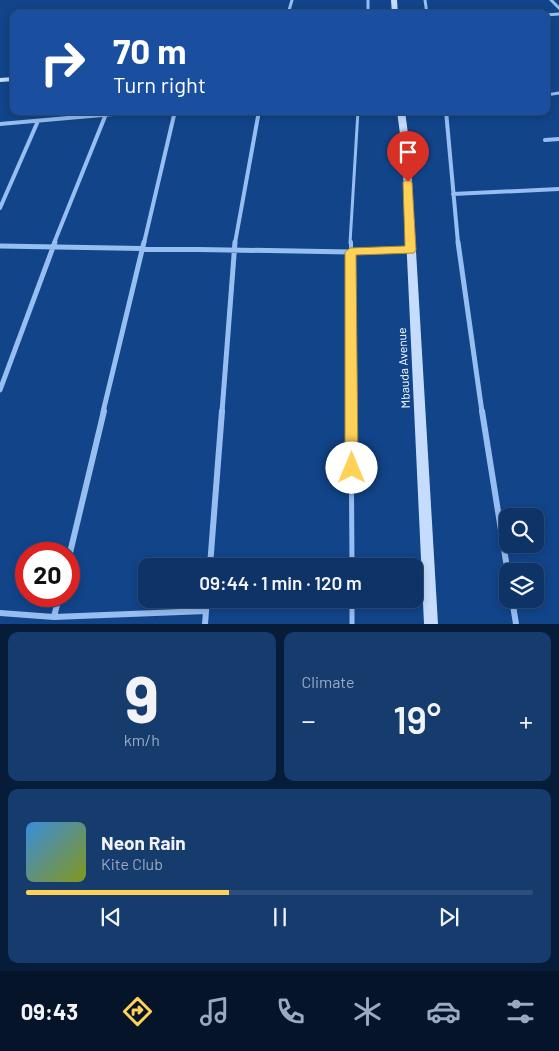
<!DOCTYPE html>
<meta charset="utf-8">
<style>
body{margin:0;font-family:Barlow,sans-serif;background:#163b6d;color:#f1f3f6;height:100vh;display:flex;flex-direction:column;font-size:19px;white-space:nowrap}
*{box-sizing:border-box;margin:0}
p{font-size:16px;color:#9aaac0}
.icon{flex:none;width:28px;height:28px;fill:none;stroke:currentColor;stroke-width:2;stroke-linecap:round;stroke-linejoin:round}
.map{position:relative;height:624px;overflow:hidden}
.panel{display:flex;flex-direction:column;gap:8px;padding:8px;background:#071c39;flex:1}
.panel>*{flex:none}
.guide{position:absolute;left:10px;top:10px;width:540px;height:105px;border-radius:10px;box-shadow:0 2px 8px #0003,0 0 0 1px #2d4e7b;background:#1a4fa0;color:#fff;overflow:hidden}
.controls{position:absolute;left:499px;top:508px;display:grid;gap:10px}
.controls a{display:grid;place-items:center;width:45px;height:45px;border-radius:10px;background:#0d3367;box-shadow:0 2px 8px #0003,0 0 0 1px #2d4e7b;font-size:25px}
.speed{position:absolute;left:15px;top:542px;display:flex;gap:10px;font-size:25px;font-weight:700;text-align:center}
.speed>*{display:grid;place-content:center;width:65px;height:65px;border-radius:50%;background:#0d3367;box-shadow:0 2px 8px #0003,0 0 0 1px #2d4e7b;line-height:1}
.speed .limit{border:8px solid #d22;background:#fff;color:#111}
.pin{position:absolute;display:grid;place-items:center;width:42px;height:42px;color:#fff;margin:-51px -21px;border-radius:50% 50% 50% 0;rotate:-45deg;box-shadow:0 0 5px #0007}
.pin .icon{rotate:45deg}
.me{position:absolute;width:55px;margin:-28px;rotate:0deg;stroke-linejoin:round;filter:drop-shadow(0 0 4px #0008)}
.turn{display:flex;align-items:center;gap:18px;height:105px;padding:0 20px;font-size:22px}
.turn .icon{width:65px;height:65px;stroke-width:2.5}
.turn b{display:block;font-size:35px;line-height:42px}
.big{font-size:38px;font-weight:600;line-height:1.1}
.panel .widget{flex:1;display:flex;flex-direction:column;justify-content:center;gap:8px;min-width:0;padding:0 18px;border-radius:10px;background:#163b6d}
.panel .dial{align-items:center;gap:0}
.dial b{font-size:65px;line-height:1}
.song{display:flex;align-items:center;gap:15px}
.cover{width:60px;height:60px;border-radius:8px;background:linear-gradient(135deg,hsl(210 70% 55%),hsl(70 70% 35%))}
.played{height:5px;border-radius:2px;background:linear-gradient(90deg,#ffd257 40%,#2d4e7b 40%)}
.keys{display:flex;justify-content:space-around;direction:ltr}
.heat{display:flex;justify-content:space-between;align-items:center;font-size:28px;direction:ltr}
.panel .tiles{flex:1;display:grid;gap:8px;grid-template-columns:1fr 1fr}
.widget:last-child{grid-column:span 2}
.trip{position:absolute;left:138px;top:558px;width:285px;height:50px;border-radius:10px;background:#0d3367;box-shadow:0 2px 8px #0003,0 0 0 1px #2d4e7b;font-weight:600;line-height:50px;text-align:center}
.dock{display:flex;height:80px;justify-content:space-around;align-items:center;background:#051429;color:#9aaac0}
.dock .icon{width:35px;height:35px}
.dock .active{color:#ffd257}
.dock b{font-size:22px;color:#f1f3f6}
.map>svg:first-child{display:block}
</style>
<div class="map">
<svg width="559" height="624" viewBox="0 0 559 624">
<rect width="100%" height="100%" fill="#114489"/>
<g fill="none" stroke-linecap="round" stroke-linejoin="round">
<!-- lane-far2 -->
<path stroke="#97bef1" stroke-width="3" d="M350,243L358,111"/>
<!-- lane-far1 -->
<path stroke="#97bef1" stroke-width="4" d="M351,242V412"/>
<!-- lane -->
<path stroke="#97bef1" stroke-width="5" d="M351,411L352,566
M352,599V624"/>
<!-- street-far3 -->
<path stroke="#97bef1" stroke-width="3" d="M368,0V14
M425,0L427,14
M551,0L559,8
M288,14L292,0
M546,15L559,14
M546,95L559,93"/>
<!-- street-far2 -->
<path stroke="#97bef1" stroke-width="4" d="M446,111L458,243
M0,124L147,111
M545,140L559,139
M453,194L559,189
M0,208L38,121
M54,243L106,114
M144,243L175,111
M235,243L259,111"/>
<!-- street-far1 -->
<path stroke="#97bef1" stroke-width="5" d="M458,242L482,412
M0,246L350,252L411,250
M0,390L55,242
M103,412L144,242
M222,412L235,242"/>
<!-- street -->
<path stroke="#97bef1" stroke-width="6" d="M482,411L508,574
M69,557L104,411
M210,566L222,411
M512,599L516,624
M0,613L54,617L206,611
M54,617L59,596
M205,624L207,599"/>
<!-- secondary -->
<path fill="#c5dcfc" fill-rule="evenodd" d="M391,0H397L398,14H392Z
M14,77V81L0,82V78Z
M397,111H405L410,149L438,624H424L402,149Z"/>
</g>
<!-- route -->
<path fill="#ffd257" stroke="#a68839" d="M408,179L412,182L416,250L414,253L356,255L358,468L356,473L352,475L347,473L345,468V252L350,248L405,246L403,182Z"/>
<g text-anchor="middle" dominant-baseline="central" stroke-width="5" stroke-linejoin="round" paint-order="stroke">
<!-- street labels -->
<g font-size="12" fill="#fff" stroke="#114489">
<text transform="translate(403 368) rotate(-93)">Mbauda Avenue</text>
</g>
</g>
</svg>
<div class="controls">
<a><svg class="icon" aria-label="search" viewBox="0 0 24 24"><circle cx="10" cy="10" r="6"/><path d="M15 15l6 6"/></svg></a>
<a><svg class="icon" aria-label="layers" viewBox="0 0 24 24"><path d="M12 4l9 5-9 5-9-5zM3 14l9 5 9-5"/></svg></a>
</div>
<div class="speed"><div class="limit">20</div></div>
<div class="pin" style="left:408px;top:182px;background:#d93025"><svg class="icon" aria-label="arrive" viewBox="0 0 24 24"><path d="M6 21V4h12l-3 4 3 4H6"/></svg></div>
<svg class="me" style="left:352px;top:468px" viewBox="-20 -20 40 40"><circle r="19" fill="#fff"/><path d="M0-13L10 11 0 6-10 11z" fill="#ffd257"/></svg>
<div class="trip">09:44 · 1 min · 120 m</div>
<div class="guide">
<div class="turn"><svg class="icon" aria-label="right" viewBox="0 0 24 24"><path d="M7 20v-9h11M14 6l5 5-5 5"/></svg><div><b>70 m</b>Turn right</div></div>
</div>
</div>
<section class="panel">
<div class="tiles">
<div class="widget dial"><b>9</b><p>km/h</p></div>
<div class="widget"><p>Climate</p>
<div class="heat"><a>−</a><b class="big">19°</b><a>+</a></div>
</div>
<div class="widget">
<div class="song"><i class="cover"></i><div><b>Neon Rain</b><p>Kite Club</p></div></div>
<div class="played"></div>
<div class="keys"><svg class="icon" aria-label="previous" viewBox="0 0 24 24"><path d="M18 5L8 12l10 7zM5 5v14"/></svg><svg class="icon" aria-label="pause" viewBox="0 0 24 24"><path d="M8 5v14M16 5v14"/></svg><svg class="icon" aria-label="next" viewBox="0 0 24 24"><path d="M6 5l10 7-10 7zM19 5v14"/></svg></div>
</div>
</div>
</section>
<nav class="dock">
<b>09:43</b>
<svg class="icon active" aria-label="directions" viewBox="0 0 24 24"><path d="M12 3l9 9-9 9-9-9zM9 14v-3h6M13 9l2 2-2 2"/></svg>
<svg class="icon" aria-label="music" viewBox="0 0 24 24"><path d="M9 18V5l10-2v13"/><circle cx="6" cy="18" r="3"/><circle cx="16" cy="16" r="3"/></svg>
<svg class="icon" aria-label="phone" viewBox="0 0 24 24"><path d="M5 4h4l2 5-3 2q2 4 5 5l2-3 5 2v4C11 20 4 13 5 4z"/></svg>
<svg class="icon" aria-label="climate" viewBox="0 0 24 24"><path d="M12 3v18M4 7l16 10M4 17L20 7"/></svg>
<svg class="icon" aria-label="car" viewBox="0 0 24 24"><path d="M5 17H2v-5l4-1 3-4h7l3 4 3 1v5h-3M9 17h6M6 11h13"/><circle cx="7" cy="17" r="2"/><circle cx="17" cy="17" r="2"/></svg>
<svg class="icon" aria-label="filters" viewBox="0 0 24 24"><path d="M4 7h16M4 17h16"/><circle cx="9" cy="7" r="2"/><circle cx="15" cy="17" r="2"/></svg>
</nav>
